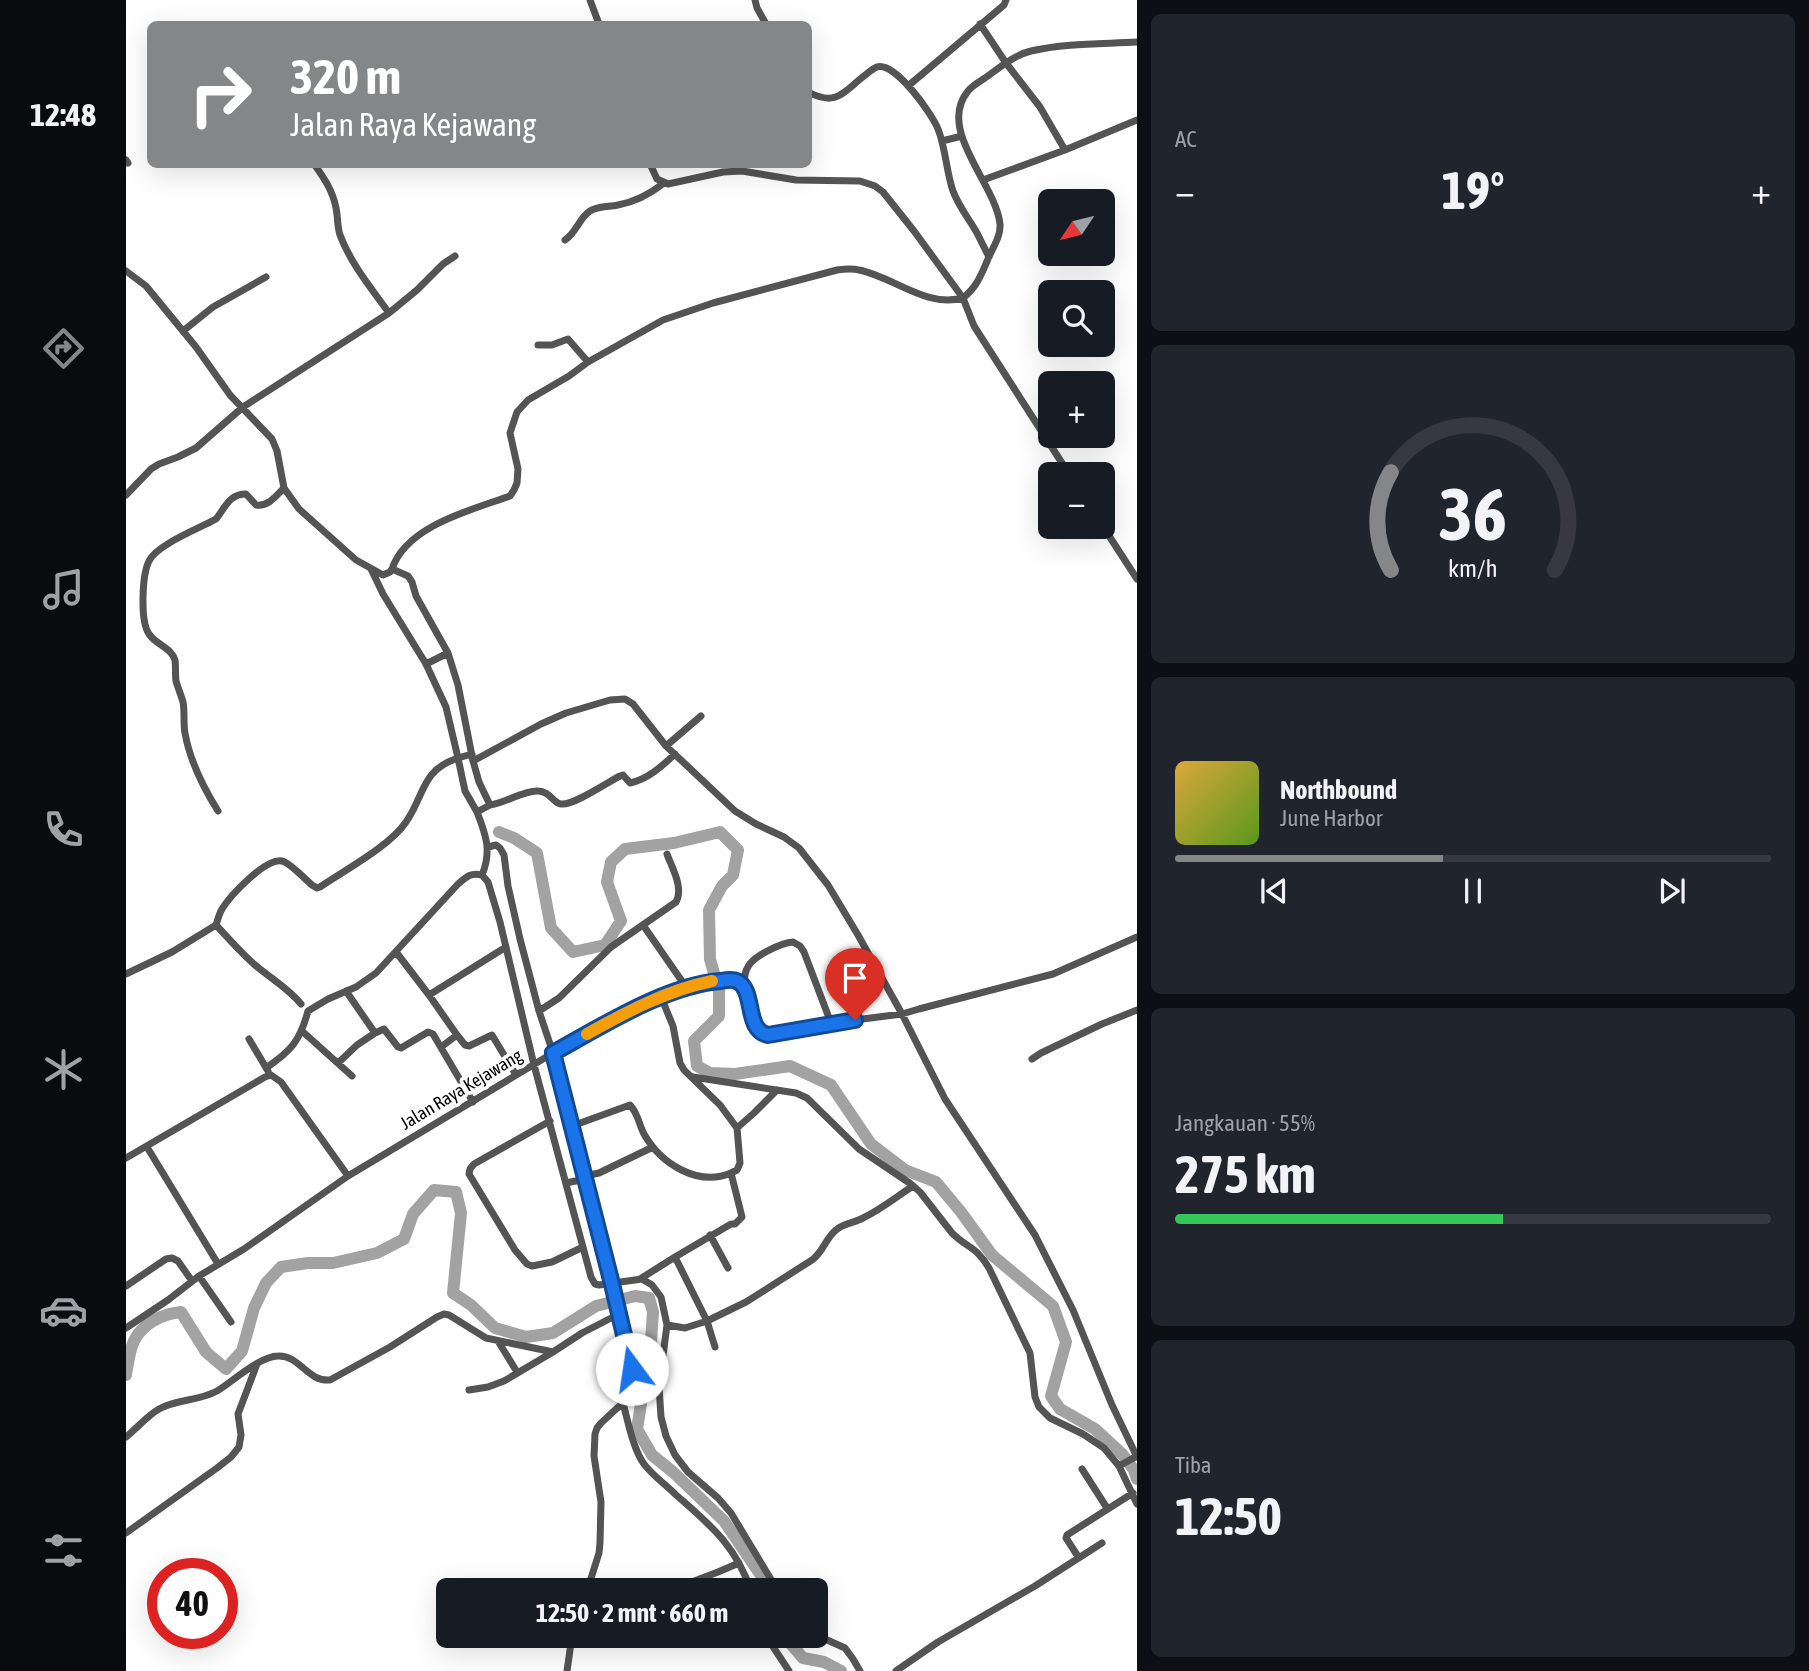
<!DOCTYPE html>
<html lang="id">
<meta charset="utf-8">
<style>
body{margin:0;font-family:"Asap Condensed",sans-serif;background:#20242c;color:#f1f3f6;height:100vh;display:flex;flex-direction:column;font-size:26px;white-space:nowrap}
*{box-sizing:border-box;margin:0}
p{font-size:23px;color:#9ea1a6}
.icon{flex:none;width:38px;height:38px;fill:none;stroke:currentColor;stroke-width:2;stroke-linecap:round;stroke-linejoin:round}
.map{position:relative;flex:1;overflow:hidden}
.side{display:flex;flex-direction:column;gap:14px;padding:14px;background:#0d0f14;width:672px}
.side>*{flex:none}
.guide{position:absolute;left:21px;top:21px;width:665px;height:147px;border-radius:10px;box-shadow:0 7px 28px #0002;background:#858687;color:#fff;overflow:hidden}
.needle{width:46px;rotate:235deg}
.tools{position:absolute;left:912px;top:189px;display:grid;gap:14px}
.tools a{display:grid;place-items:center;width:77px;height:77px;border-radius:10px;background:#171b24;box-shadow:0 7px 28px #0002;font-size:35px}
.speed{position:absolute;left:21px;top:1558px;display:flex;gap:14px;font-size:35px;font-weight:700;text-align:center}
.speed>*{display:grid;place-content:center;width:91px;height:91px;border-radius:50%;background:#171b24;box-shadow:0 7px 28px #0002;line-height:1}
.speed .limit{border:10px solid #d22;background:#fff;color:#111}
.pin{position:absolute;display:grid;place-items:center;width:60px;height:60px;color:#fff;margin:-72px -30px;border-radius:50% 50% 50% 0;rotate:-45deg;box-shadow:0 0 7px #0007}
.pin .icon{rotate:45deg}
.me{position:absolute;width:77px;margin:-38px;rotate:346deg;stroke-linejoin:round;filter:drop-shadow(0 0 5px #0008)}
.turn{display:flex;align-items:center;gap:24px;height:147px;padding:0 28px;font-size:32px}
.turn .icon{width:91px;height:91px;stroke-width:2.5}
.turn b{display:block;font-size:49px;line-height:60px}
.big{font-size:52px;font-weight:700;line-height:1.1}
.side .widget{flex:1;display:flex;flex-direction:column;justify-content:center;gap:10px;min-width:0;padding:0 24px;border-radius:10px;background:#20242c}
.side .dial{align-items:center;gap:0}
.dial svg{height:182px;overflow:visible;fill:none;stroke:#363941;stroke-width:7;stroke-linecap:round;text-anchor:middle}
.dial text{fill:#f1f3f6;stroke:none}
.song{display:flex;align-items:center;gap:21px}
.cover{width:84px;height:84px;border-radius:10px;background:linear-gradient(135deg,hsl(40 70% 55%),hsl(90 70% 35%))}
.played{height:7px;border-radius:4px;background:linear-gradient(90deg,#858687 45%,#363941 45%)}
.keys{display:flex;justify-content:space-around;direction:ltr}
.heat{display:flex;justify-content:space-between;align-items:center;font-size:38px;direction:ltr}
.charge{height:10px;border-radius:5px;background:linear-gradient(90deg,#34c759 55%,#363941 0)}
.trip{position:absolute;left:310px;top:1578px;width:392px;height:70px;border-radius:10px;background:#171b24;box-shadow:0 7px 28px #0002;font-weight:700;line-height:70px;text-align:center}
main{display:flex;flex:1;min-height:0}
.menu{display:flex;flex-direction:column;width:126px;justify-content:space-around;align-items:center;background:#090b0e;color:#9ea1a6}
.menu .icon{width:49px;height:49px}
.menu .active{color:#858687}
.menu b{font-size:32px;color:#f1f3f6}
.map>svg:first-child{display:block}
</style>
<main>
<nav class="menu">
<b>12:48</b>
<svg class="icon active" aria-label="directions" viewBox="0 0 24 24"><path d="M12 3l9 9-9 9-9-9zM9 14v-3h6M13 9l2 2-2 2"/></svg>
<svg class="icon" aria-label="music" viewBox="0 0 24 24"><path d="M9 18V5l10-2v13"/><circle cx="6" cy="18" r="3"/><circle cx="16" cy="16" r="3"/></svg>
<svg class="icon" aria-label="phone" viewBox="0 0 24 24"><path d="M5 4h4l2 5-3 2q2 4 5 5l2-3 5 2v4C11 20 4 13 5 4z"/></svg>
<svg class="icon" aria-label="climate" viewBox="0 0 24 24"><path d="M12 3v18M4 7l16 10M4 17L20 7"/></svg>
<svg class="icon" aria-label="car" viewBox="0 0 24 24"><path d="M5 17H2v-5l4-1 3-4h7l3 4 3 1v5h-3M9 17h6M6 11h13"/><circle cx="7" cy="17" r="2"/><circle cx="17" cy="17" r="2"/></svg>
<svg class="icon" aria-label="filters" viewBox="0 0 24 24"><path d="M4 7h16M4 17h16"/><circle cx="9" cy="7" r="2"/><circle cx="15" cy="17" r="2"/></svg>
</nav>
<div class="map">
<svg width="1011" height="1671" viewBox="0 0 1011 1671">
<rect width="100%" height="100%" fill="#fff"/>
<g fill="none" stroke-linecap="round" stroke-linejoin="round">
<!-- river -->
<path stroke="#a2a2a2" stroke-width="12" d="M373,832L388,838L411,853L425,928L447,952L479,945L495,921L481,882L485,862L499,849L548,843L594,832L612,850L607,875L596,886L583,910L584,959L593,991V1016L568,1041L571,1066L584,1073L609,1074L664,1066L705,1085L745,1144L779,1170L810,1182L835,1212L866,1255L927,1306L940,1342L925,1396L934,1409L969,1429L997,1455L1008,1470L1011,1479
M0,1375C4,1351 5,1334 27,1321C37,1315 44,1313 55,1312L80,1352L100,1369L116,1351L128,1308L140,1283L155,1267L182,1263H207L251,1253L278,1239L287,1214L308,1190L330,1192L335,1213L327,1293L345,1305L369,1328L400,1337L427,1333L470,1306L509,1296L523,1298L527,1312L525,1341L511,1429L526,1455L547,1472L598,1521L636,1577L641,1591
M658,1636L677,1658L698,1662L715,1671"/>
<!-- minor -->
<path stroke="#545454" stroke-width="7" d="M464,0L473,24
M629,0L631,8L640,24
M854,24L880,63L914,107L939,150L1011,120
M782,86L878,5L880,0
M682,92C711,107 717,92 738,76C742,73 746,69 751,67C769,61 806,114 812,129C820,149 820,171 827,191C833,207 843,219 851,233C855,241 859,249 863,257
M816,141L836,136
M0,160L2,163
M188,164C198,178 207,191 210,208C212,217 211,226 214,235C225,264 245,288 263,313
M524,164L531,179L542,184L597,172L616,171L670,180L734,181L749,186L757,192L788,231L837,298C851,287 855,275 862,259C867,247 875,236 874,224C870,184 810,130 842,91C847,85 853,82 859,78C873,68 888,55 905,51C939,43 976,44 1011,42
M857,180L939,150
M439,240C451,232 453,218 464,211C472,206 483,207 492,205C509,202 524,194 538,183
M0,271L20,286L70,347L104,395L146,439L151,451L158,488L173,509L230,560L257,575L264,572L266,569
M57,331L87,307L140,277
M412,345H426L442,339L462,362
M0,495L25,469L33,464L52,457L70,448L117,407L263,313L291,290L317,264L329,256
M976,525L1011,579
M300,664L322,653
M540,746L575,716
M346,754L332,758L339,791L351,812
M347,761L415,724L440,713L484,700L499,699L507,704L540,746L609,811L630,824L658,837L673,848L702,885L732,935L776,1014L819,1099L909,1235L947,1310L986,1405L1011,1457
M364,805C380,803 398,790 412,791C424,791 427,803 435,804C447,806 482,782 494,776L497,775L504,783C522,779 535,767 549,754
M92,811C77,787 64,762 59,733C57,723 59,712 57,702C55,695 52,688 50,681C49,674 50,667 49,660C45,647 30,645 23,634C14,621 16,575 23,561C30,545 74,528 90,519C99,508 103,494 120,494L130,505C142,507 150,496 158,488
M362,847L370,845L374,848L378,855L382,886L394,939L413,1011L431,1065L487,1284L506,1369L507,1384L502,1398L475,1423L471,1428L469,1434L468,1456L475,1502L474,1543L473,1553L461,1591
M517,925L560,987
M270,952L303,995L380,947
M0,974L46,952L90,925
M618,987C618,980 618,972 623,965C630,955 655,943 667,942L674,946L678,952L705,1023
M220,991L249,1033L258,1029L272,1047L275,1048L302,1032L307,1034L347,1102
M303,995L331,1035
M535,997L547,1026L554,1063L558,1070L594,1105L611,1128L614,1163L611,1170L605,1173L616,1217L609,1224H605L549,1257L581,1321L559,1328L541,1325
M175,1004C162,988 144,978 129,965C115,953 103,939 90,925C92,919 93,914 96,909C104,896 139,858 156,861C163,862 180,880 186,885L191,888L194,887C219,870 264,846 280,822C299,795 295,770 332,758L320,707L300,664L257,594L245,569
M413,1011L433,998L485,947L550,902C558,888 546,868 541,854
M176,1031L226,1076
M123,1039L142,1071
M315,1047L331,1035L339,1045L343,1046L366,1035L390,1075
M906,1059L915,1053L976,1024L1011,1010
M212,1063L231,1045L249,1033
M140,1068C165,1051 174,1041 182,1011L202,999L230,987L250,973L332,884C340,877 345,872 356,875
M567,1077L670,1093L681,1098L733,1149L785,1184L794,1192L826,1233C841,1248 851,1247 863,1268L904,1353L909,1397L913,1407L924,1418L957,1434L978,1448L993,1466L1011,1504
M424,1121L348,1164L344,1169L343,1174L389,1250L401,1264L406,1266L426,1262L457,1247
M446,1126L504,1105C512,1113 513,1125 518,1134C535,1164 572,1187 605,1173
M611,1128L628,1113L651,1090
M21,1147L92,1264
M0,1158L139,1077L145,1075L155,1082L222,1176
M459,1176L473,1173L527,1147
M440,1183L459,1179
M584,1235L602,1268
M73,1276L105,1322
M514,1279L549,1257
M0,1286L40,1259L46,1258L52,1261L66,1281
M0,1328L42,1300L73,1276L118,1249L222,1176L427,1053L491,1018L560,987L584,982L611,981C627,995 620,1029 641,1035L705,1023L776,1014L793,1009L927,974L1011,937
M372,1341L391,1372
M589,1347L581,1321L620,1302L686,1260C698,1251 699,1239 710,1230C716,1224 727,1223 735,1219C754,1210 770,1197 787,1186
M343,1390L362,1387L378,1381L427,1352
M497,1403C502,1421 507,1449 518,1464C527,1476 539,1484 549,1494C584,1525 610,1545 625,1591
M0,1437C11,1428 21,1416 33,1409C51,1399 73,1401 91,1391C106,1382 134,1356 152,1356C174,1355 181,1382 204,1380L264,1347L311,1317L318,1314L323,1315L360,1338L427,1352L456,1333L493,1314
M993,1466L1011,1456
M956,1469L981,1508
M0,1533L91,1468L105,1457L113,1447L115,1435L112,1414L131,1364
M953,1558L940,1538L941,1535L1007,1493
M542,1591L592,1572L613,1563
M652,1591L605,1513L592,1498L562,1472L549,1455L540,1436L535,1417L533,1386L541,1325L535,1297L526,1285L516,1279L473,1285L469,1284L465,1277L408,1065L374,922L362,882L356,875C366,851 360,835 351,812L364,805L353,782L347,761L332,685L322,653L290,596L286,582L282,576L266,569C280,526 345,510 384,496L388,490L391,483L392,469L384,433L391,412L402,400L443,376L462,362L537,320L587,303L711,270C718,269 726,268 733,270C768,277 800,308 837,298L848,326L943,474
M690,1635L719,1648L727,1659L734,1671
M640,1636L663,1671
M441,1671L446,1636
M770,1671L812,1642L909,1586L976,1543"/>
</g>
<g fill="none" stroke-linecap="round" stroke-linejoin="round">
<!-- route casing -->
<g stroke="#114b97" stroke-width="18">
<path id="route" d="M506,1369L486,1284L427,1053C476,1026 540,985 595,981C600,980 607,979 611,981C630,990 618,1030 642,1035L729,1020"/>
</g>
<!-- route -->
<use href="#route" stroke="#1a73e8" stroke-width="12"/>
<!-- slow -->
<path stroke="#f59e0b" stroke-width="12" d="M461,1034C500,1012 542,990 586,981"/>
</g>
<g text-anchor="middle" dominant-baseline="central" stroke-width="7" stroke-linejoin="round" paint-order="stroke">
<!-- street labels -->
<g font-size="18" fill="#000" stroke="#fff">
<text transform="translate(335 1089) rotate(-31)">Jalan Raya Kejawang</text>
</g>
</g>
</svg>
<div class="tools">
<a><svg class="needle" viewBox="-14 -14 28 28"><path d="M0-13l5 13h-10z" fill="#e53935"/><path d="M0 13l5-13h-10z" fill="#9ea1a6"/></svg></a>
<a><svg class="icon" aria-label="search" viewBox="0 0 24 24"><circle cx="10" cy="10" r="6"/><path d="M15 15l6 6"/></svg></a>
<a>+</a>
<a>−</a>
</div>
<div class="speed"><div class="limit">40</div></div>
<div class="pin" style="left:729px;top:1020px;background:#d93025"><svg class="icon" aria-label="arrive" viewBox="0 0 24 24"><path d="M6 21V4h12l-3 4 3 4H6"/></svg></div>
<svg class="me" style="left:506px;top:1369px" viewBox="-20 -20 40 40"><circle r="19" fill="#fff"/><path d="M0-13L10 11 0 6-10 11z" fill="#1a73e8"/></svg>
<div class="trip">12:50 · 2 mnt · 660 m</div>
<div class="guide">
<div class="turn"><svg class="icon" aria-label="right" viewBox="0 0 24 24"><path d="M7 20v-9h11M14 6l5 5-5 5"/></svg><div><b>320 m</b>Jalan Raya Kejawang</div></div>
</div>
</div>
<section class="side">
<div class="widget"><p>AC</p>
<div class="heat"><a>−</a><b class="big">19°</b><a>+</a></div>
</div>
<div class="widget dial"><svg viewBox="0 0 100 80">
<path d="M14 69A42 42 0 1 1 86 69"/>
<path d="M14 69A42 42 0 0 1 14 26" stroke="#858687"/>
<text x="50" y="56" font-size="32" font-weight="700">36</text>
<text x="50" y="72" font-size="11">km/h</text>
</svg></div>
<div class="widget">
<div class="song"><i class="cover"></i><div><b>Northbound</b><p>June Harbor</p></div></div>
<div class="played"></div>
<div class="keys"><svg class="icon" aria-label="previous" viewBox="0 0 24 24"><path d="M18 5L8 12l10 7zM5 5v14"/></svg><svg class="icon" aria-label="pause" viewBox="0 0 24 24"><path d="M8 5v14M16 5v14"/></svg><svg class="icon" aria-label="next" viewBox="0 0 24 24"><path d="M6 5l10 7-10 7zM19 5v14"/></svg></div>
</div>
<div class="widget"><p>Jangkauan · 55%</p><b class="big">275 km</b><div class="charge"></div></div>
<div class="widget"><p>Tiba</p><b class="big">12:50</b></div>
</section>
</main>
